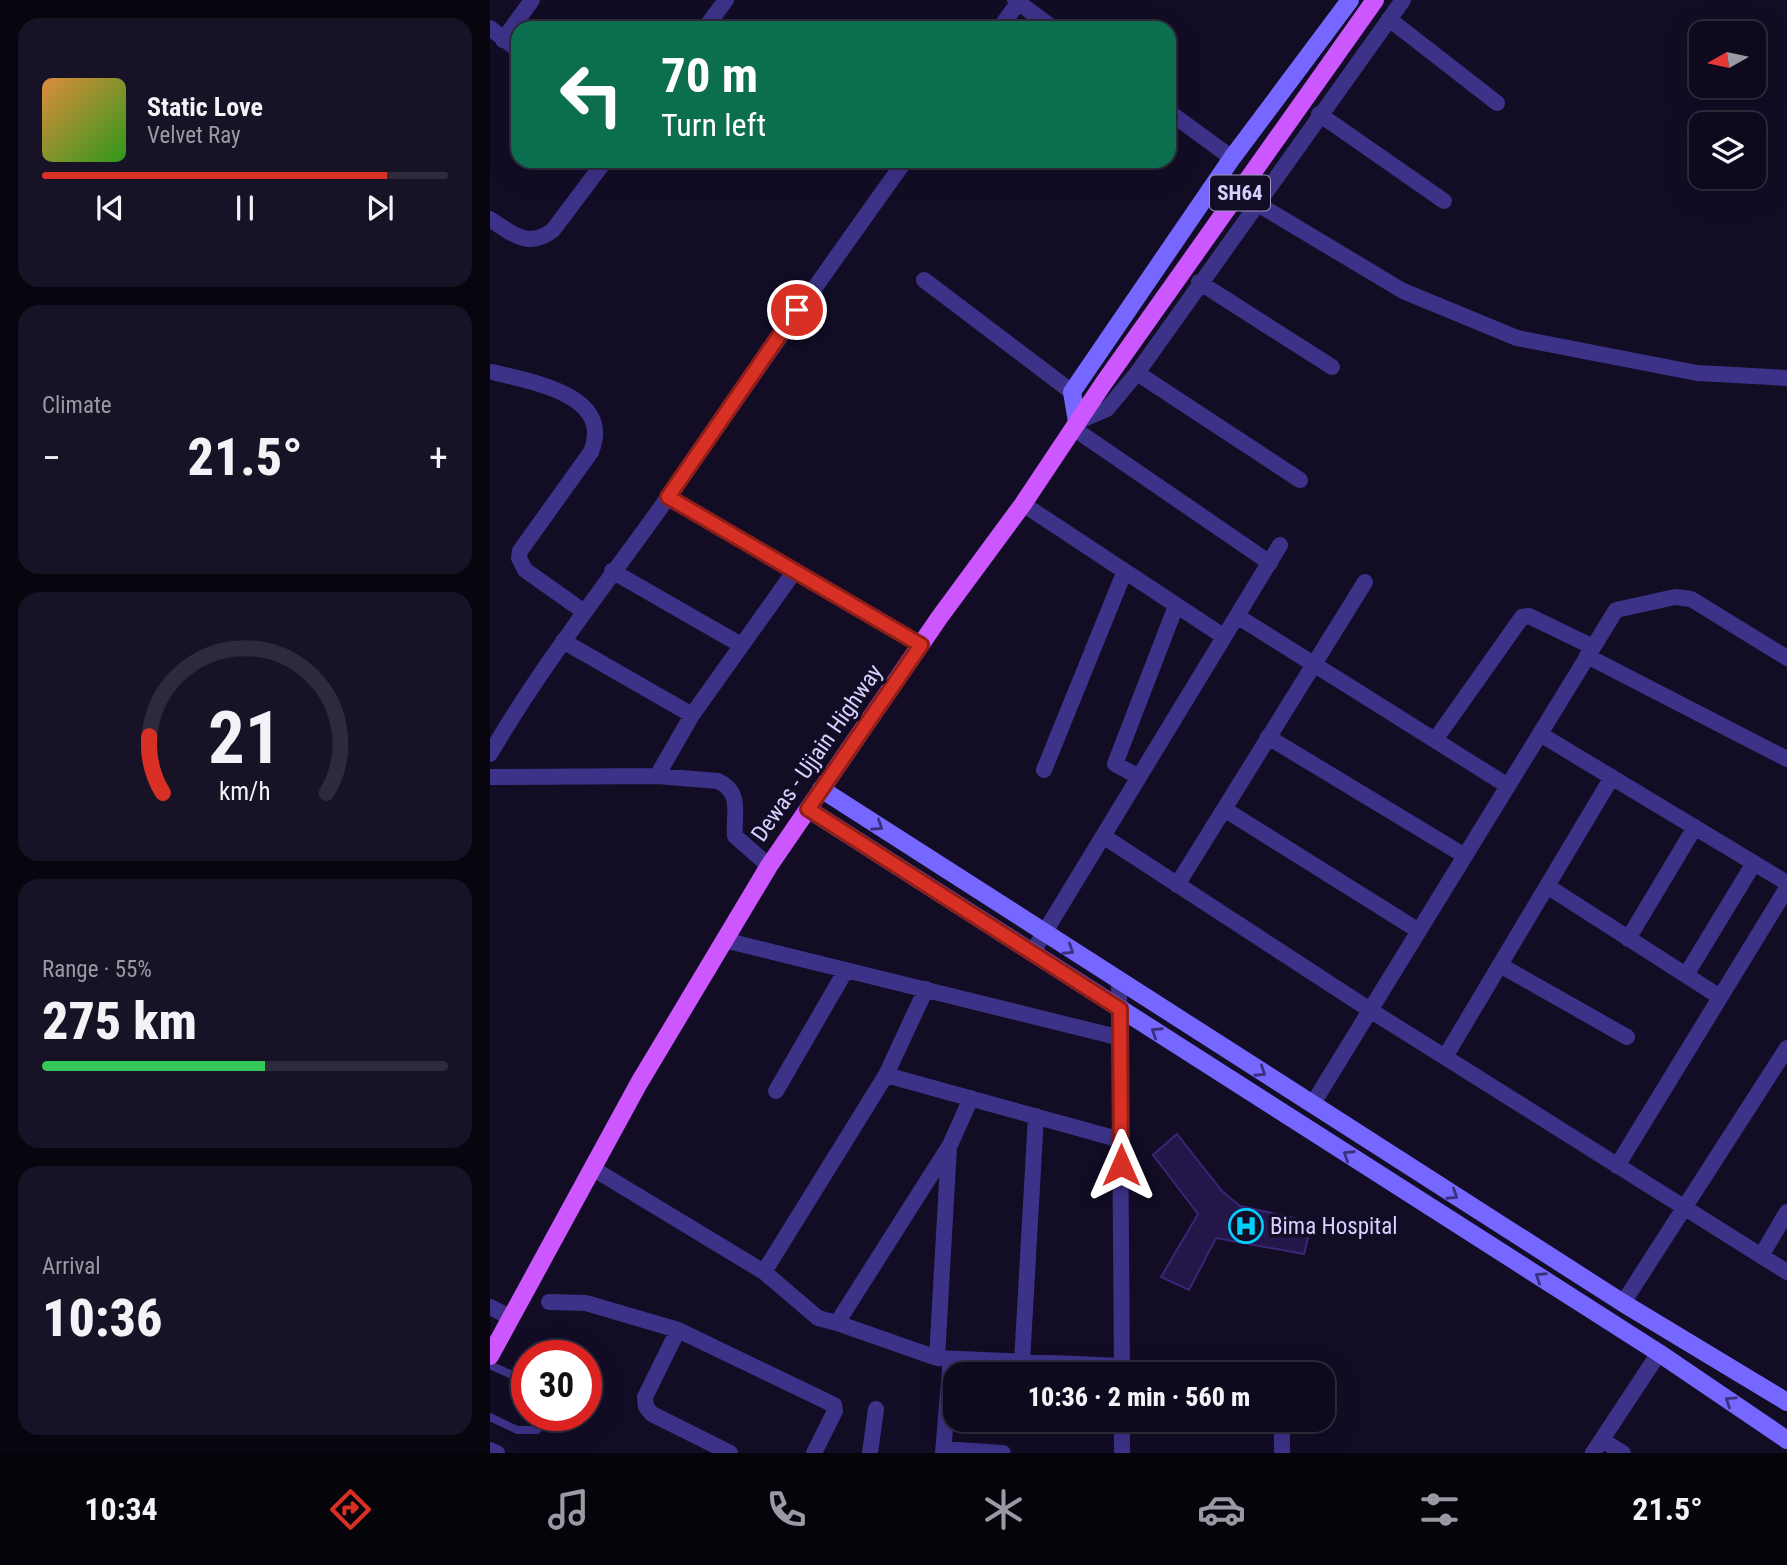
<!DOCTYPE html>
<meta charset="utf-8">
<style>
body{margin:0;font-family:"Roboto Condensed",sans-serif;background:#171225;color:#f1f3f6;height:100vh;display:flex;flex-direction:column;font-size:26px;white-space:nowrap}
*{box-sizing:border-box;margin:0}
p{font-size:23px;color:#9b9aa3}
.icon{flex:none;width:38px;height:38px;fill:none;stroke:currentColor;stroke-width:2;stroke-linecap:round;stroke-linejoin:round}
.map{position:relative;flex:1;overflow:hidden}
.side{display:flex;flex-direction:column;gap:18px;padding:18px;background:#08050f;width:490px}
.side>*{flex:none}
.top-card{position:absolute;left:21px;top:21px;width:665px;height:147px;border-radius:21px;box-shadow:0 7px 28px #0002,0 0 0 2px #2e2a3b;background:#0b6e4f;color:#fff;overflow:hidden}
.needle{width:46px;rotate:261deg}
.tools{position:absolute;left:1199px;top:21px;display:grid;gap:14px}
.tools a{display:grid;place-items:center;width:77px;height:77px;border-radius:14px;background:#0e091c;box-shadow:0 7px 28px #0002,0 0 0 2px #2e2a3b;font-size:35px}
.speed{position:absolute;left:21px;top:1340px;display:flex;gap:14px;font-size:35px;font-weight:700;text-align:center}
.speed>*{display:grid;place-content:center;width:91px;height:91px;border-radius:50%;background:#0e091c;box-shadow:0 7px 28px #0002,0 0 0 2px #2e2a3b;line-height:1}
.speed .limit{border:10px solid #d22;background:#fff;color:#111}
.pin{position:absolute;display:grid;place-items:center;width:60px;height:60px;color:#fff;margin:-30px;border:4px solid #fff;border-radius:50%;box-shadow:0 2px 7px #0007}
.me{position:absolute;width:77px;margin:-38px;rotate:0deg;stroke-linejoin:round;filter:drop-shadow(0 0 5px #0008)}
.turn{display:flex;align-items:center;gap:24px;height:147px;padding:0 35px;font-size:32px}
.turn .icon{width:91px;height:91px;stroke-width:2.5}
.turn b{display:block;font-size:49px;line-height:60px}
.big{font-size:52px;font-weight:800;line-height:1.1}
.side .card{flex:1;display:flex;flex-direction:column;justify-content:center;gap:10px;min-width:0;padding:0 24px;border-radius:21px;background:#171225}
.side .dial{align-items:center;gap:0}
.dial svg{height:182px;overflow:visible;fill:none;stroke:#2e2a3b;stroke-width:7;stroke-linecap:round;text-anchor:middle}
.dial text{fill:#f1f3f6;stroke:none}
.song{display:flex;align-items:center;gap:21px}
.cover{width:84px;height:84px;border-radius:10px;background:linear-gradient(135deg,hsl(30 70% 55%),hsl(110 70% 35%))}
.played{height:7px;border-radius:4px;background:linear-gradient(90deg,#d93025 85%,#2e2a3b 85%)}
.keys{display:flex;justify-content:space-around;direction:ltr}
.heat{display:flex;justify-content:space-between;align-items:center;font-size:38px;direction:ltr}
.charge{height:10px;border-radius:5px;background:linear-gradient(90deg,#34c759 55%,#2e2a3b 0)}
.trip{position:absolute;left:453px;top:1362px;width:392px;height:70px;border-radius:21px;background:#0e091c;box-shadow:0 7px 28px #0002,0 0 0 2px #2e2a3b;font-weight:800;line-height:70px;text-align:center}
.menu{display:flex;height:112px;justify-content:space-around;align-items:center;background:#06040b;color:#9b9aa3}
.menu .icon{width:49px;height:49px}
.menu .selected{color:#d93025}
.menu b{font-size:32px;color:#f1f3f6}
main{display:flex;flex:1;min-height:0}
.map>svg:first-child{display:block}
</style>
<main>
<section class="side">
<div class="card">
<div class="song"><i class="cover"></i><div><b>Static Love</b><p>Velvet Ray</p></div></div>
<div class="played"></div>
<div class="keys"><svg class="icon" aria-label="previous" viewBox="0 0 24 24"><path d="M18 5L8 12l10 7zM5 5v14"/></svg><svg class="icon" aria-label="pause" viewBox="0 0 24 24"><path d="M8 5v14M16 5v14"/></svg><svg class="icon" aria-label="next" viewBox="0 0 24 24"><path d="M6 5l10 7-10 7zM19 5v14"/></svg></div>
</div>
<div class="card"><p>Climate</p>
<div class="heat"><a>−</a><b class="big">21.5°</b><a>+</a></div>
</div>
<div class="card dial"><svg viewBox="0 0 100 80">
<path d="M14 69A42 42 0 1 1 86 69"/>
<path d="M14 69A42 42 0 0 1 8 44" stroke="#d93025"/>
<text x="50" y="56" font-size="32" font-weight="700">21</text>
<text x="50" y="72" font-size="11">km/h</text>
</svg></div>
<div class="card"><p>Range · 55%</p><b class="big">275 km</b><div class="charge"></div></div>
<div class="card"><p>Arrival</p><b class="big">10:36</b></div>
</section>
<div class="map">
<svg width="1297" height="1453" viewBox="0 0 1297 1453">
<rect width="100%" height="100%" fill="#120c25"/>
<!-- building -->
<path fill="#241648" stroke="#3b2676" stroke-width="2" d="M687,1134L732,1191L750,1206L822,1222L814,1254L726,1238L699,1290L671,1277L708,1214L663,1155Z"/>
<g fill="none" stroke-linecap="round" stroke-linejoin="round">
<!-- lane -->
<path stroke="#3c3288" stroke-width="8" d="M0,1365L37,1382
M0,1417L27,1430H47L56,1416"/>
<!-- street -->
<path stroke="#3c3288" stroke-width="16" d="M525,0L563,28
M899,19L1007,103
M0,28L28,50
M215,28L236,0
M510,28L530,0
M13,40L42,0
M679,112L742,158
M829,114L954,201
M766,203L913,291L1027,338L1207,373L1297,378
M0,219C22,234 39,249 63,230L115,161
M434,280L582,392
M709,282L842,367
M2,372C41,382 124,394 101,452L30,551L29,558L35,570L93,611
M647,373L810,480
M587,422L617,409L647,373L913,0
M583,428L780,563
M178,497L431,645
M533,504L733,636
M122,571L251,645
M747,616L1018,786
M73,641L202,715
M1097,656L1297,759
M1050,734L1297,883
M778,737L975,856
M945,740L1032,617L1039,616L1103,647
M0,754C53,663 118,582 179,496C257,384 335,272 415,161
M554,770L634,573
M167,776L202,715L304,572
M0,777L167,776L228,781C253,793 243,814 245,836L279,866
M649,777L625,764L686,606
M734,809L929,931
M613,836L880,1010L1297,1272
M687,885L875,582
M1057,886L1230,997
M1138,939L1205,827
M234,940L631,1038
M542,953L790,545
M1010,965L1137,1037
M1196,975L1264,863
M629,981L632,1374
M955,1057L1122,777
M396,1075L631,1140
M286,1091L356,970
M822,1105L1126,610L1185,597L1201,599L1297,658
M459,1147L447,1358L632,1366
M1127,1166L1297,888
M102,1168L274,1272L328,1318L347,1323L460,1145L481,1098
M1271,1256L1297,1212
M274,1272L396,1075L436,989
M59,1302L96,1303L188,1330
M1133,1303L1297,1048
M0,1307L20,1317
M347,1323L447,1358
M532,1362L546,1116
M632,1419V1453
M1112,1440L1133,1453
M454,1449L513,1453
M0,1450L7,1453
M240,1453L162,1414L156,1407L155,1397L188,1330L344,1405L345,1411L324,1453
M380,1453L386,1409
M453,1453L461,1359
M792,1453V1419
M1103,1453L1169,1353"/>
<!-- secondary -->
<path stroke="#7567ff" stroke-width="18" d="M587,422L582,392L742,158L860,0
M331,789L1133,1303L1297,1402
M318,809L1169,1353L1297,1440"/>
<!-- primary -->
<path stroke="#cc57ff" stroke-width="18" d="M0,1356L149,1083L279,866L449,618L533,504L613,384L885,0"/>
</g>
<!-- one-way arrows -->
<defs><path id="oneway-chevron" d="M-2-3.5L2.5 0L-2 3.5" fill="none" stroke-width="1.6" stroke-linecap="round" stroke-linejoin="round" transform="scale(1.75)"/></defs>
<g stroke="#3a307c">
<use href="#oneway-chevron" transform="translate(388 826) rotate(33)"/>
<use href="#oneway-chevron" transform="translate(579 950) rotate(33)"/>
<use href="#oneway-chevron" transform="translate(666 1032) rotate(-147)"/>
<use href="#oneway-chevron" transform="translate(771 1072) rotate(33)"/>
<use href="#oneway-chevron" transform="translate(858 1155) rotate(-147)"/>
<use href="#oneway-chevron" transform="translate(963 1195) rotate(33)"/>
<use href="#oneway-chevron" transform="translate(1050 1277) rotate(-147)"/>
<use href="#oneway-chevron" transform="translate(1240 1401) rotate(-146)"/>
</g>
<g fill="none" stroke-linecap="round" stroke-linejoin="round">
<!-- route casing -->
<g stroke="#8d1f18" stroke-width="18">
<path id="route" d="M307,310L178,497L431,645L318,809L630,1009L631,1165"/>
</g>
<!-- route -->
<use href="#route" stroke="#d93025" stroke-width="12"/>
</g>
<!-- icons -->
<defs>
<g id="hospital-ring" transform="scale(1.75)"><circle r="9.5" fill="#120c25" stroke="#00d0fb" stroke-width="1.5"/><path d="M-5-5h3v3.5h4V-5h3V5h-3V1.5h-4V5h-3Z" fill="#00d0fb"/></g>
</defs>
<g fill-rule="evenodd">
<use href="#hospital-ring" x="756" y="1226"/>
</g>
<g text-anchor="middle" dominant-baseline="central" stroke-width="7" stroke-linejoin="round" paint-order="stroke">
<!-- shield labels -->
<rect fill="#120c25" stroke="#9d95be" stroke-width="2" x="720" y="175.5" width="60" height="35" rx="5"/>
<g font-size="21" font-weight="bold" fill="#d8d0ff">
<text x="750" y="193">SH64</text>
</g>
<!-- street labels -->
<g font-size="23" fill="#d8d0ff" stroke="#120c25">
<text transform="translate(327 753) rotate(-55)">Dewas - Ujjain Highway</text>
</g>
<!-- poi labels -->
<g font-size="23" fill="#d8d0ff" stroke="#120c25" text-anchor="start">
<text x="780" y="1226">Bima Hospital</text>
</g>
</g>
</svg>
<div class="tools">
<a><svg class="needle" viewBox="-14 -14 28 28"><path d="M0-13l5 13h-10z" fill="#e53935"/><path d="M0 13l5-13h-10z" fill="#9b9aa3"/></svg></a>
<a><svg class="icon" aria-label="layers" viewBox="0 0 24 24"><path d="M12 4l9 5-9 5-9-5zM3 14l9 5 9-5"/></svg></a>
</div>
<div class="speed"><div class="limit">30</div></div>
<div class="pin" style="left:307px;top:310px;background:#d93025"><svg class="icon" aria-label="arrive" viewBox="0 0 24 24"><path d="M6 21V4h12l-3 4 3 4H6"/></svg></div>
<svg class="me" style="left:631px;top:1165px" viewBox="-20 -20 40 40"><path d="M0-17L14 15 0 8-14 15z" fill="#d93025" stroke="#fff" stroke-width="4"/></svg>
<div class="trip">10:36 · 2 min · 560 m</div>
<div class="top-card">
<div class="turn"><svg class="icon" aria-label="left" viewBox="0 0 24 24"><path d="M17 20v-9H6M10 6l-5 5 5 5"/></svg><div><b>70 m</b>Turn left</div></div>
</div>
</div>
</main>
<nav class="menu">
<b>10:34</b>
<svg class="icon selected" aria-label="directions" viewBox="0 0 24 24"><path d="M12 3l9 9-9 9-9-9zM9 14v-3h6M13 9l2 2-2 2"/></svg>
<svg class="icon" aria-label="music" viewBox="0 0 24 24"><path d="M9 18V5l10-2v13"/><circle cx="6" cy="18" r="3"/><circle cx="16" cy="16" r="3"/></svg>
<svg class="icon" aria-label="phone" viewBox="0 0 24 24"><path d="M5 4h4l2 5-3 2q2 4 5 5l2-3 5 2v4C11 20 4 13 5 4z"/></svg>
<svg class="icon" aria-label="climate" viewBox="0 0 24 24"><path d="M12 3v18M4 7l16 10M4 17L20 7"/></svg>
<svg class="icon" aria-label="car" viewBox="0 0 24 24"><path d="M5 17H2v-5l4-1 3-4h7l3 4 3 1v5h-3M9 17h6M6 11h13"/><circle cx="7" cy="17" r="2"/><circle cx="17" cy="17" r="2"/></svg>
<svg class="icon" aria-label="filters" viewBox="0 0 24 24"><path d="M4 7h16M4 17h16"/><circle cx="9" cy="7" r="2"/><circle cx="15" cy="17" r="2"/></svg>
<b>21.5°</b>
</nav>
